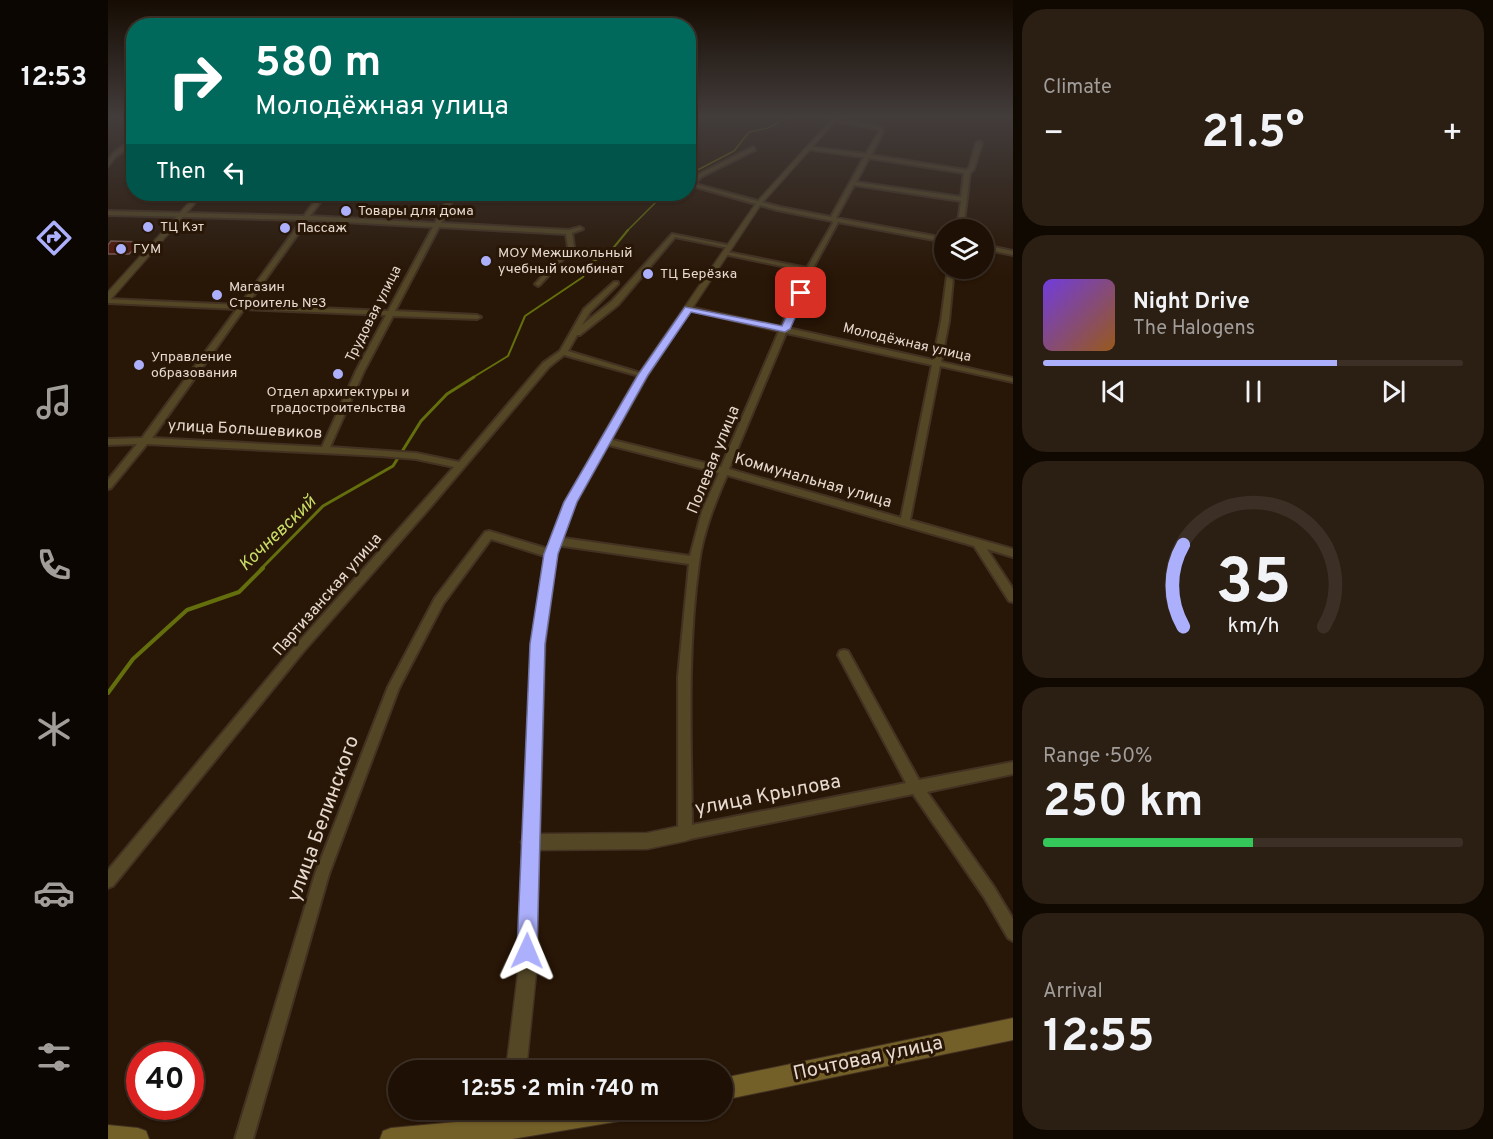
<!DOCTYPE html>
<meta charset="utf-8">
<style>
body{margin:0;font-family:Overpass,sans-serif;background:#2b1e13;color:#f1f3f6;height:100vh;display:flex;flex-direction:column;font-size:22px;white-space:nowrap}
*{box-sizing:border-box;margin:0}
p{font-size:20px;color:#a19d9a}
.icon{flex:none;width:33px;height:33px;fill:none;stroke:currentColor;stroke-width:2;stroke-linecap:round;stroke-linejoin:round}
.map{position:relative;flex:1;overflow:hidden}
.details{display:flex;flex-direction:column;gap:9px;padding:9px;background:#100902;width:480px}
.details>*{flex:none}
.banner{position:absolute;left:18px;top:18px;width:570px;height:183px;border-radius:24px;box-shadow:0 2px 4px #0004,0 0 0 2px #3c3026;background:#00695c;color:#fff;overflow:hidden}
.fabs{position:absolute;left:826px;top:219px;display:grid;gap:12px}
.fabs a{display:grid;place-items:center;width:60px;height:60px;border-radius:50%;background:#1e1004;box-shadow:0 2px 4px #0004,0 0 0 2px #3c3026;font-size:30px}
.speed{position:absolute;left:18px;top:1042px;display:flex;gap:12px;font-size:30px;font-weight:700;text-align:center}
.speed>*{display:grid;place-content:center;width:78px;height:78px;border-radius:50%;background:#1e1004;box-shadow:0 2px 4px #0004,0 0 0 2px #3c3026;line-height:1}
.speed .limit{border:9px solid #d22;background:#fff;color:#111}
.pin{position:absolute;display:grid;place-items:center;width:51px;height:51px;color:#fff;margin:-26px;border-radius:12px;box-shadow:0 3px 9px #0006}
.me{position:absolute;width:66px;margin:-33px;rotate:1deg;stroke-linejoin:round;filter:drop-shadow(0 0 4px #0008)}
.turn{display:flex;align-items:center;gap:21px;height:126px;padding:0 30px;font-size:27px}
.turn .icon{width:78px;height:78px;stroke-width:2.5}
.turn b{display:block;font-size:42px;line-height:51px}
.then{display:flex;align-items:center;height:57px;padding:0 30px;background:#0003;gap:12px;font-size:22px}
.big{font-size:45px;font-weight:700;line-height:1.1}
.details .card{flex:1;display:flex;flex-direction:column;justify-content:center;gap:9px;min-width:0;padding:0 21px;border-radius:24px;background:#2b1e13}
.details .dial{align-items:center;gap:0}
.dial svg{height:156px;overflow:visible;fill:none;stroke:#3c3026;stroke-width:7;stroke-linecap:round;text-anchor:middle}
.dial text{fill:#f1f3f6;stroke:none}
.song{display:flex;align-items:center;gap:18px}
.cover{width:72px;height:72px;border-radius:9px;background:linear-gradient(135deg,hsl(260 70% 55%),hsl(30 70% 35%))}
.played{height:6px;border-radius:3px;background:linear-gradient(90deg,#acaffb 70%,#3c3026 70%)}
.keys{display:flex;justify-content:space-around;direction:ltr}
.heat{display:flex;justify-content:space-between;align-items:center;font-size:33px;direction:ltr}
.charge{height:9px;border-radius:4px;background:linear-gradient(90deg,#34c759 50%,#3c3026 0)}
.trip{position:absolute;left:280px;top:1060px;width:345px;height:60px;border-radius:30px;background:#1e1004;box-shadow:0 2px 4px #0004,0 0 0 2px #3c3026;font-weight:700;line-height:60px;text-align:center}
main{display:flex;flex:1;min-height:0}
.tabs{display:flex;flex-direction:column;width:108px;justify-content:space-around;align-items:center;background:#0c0602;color:#a19d9a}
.tabs .icon{width:42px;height:42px}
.tabs .active{color:#acaffb}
.tabs b{font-size:27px;color:#f1f3f6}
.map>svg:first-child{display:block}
</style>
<main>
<nav class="tabs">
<b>12:53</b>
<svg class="icon active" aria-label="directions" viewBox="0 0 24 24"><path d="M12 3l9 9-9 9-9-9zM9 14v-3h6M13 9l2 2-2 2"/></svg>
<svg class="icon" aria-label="music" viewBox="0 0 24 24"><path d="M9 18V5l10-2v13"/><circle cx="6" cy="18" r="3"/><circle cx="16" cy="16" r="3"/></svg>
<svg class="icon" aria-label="phone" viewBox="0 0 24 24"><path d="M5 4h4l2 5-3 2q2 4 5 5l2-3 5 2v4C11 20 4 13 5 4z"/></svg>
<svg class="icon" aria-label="climate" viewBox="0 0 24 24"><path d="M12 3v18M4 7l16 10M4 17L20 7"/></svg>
<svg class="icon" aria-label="car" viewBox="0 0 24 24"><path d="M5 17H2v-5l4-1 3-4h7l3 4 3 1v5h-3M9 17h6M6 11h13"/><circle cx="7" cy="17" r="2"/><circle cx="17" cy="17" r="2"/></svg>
<svg class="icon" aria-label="filters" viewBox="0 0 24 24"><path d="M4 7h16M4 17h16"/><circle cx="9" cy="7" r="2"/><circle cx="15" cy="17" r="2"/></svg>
</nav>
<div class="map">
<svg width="905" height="1139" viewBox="0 0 905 1139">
<rect width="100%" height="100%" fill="#281606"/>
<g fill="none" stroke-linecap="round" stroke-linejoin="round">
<!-- stream-far3 -->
<path stroke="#636f0c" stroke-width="1.5" d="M580,175L626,151L641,132L660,128L680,118
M518,232L556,194"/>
<!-- stream-far2 -->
<path stroke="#636f0c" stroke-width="2" d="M364,378L400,356L417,316L475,277L482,263L502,252L520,230"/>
<!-- stream-far1 -->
<path stroke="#636f0c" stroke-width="3" d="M153,569L215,506L285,466L313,421L339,394L366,377"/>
<!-- stream -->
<path stroke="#636f0c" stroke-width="4" d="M0,693L25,659L79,610L131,592L155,568"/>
</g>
<!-- building -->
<path fill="#52160a" stroke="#7b5e57" stroke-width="1.5" d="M3,241L33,242L21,254H0V245Z"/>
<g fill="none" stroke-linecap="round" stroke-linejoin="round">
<!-- minor casing -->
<g stroke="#433122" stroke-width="4">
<path id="minor" d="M584,118H588L583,142L580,143V130Z
M724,119L774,127L775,132L763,155L858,170L861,168L868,143L871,141L874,143L866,169L862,173L855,230H849L853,201L746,185L728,218L837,238V242L730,222L704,270L680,328L825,360L833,321L840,268H846L841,321L833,362L905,378V382L832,366L802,520L905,549V557L879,549L905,589V602L901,601L866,546L619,475C607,503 595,532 591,563C579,649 583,737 584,825L798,783L730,655L732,651L736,650L740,651L811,780L905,762V774L819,792L886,887L905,919V941L900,938L876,897L805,794L577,840L572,838L570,833V677L581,564L448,545L443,541L448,537L582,556L594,511L611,473L497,444L493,441L497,438L613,467L671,331L577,309L581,307L673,327L697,271L616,254L619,252L699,268L725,223L724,221L669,210L581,185L589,175L645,147L647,150L593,177L587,184L672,207L723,217L756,157L698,149L701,147L758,154L771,132L770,129L726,121ZM761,158L856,173L853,197L748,182ZM678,333L824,365L793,518L621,469Z
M26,140V144L7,157L0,166C0,153 15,146 26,140Z
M212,194H218L202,216L327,223L342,194H348L333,223L461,230L472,227L475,229L464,233L466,247L432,285L430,286L427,284L428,283L460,247L458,234L331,227L287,311L369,315L373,317L369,319L285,316L256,371L222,447L308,453L351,462L435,363L452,351L476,309L506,282H510V284L482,312L474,325L504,301L564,234L624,246L621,248L567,237L510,305L472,335H469L460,351L539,375L535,377L456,355L441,367L319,511L195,652L5,886L0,888V870L187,646L346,467L308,459L273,456L39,444L3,488L0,489V480L29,444L0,445V439L34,438L129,309L0,303V299L132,305L194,220L0,215V211L196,216ZM200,220L325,227L280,311L139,305ZM136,309L278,315L248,371L214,447L44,438Z
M876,245L905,251V255L876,249Z
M381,531L447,551L448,554L443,558L383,539L335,604L291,688L221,874L145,1139H127L207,874L280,687L327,598L377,532Z"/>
</g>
<!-- tertiary casing -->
<g stroke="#433122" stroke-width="3">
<path id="tertiary" d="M725,118H730L653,204L540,375L468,503L449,554L437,644L432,834L539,833L577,825L583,827L585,833L583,839L577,841L539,849L431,850L428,973L418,1071H398L410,973L415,847L413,842L416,836L423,644L437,554L456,503L530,375L649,202Z
M89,194H95L3,299H0V292Z
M394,1110H414L412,1128L409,1135L402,1138L395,1135L392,1128Z"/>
</g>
<!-- secondary casing -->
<g stroke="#433122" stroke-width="2">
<path id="secondary" d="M905,1018V1040L615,1100V1078Z
M443,1110H523L520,1118L512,1121L404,1139H272L275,1131L283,1128L402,1117Z
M0,1125L30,1128L38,1131L41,1139H0Z"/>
</g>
<!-- minor -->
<use href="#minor" fill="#534726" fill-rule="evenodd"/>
<!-- tertiary -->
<use href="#tertiary" fill="#534726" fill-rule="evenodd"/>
<!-- secondary -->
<use href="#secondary" fill="#735f28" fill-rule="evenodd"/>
</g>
<!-- sky -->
<linearGradient id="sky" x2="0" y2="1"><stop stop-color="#160c03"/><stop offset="0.42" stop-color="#423c3b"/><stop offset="1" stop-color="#423c3b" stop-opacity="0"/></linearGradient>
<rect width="905" height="278" fill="url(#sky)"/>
<!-- route -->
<path fill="#acaffb" stroke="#7072a3" stroke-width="1.5" d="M693,290L698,293L682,329L677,332L583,312L540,375L469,502L450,554L437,644L429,951L426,958L419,961L412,958L409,951L422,644L436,554L456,502L530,375L577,307L674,326L689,293Z"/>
<!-- markers -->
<g fill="#acaffb" stroke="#281606" stroke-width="2">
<circle cx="238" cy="211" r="6"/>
<circle cx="40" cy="227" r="6"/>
<circle cx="177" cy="228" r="6"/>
<circle cx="13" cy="249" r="6"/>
<circle cx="378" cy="261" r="6"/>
<circle cx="540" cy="274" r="6"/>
<circle cx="109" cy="295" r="6"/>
<circle cx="31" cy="365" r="6"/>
<circle cx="230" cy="374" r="6"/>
</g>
<g text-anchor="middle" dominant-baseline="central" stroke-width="6" stroke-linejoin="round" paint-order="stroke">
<!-- far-poi labels -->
<g font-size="14" fill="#e6d9cf" stroke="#281606" text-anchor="start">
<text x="250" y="211">Товары для дома</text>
<text x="52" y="227">ТЦ Кэт</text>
<text x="189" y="228">Пассаж</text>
<text x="25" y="249">ГУМ</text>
<text x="390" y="253">МОУ Межшкольный<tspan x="390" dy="16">учебный комбинат</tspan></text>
<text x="552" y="274">ТЦ Берёзка</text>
<text x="121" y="287">Магазин<tspan x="121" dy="16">Строитель №3</tspan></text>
<text x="43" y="357">Управление<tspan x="43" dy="16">образования</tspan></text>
<text x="230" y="392" text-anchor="middle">Отдел архитектуры и<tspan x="230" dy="16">градостроительства</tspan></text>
</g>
<!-- far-street labels -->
<g font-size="14" fill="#e6d9cf" stroke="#281606">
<text transform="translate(266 314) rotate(-63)">Трудовая улица</text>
<text transform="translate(799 343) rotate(13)">Молодёжная улица</text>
</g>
<!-- street labels -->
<g font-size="16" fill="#e6d9cf" stroke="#281606">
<text transform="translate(137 430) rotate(3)">улица Большевиков</text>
<text transform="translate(606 460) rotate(-68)">Полевая улица</text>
<text transform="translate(705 481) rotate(16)">Коммунальная улица</text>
<text transform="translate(220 595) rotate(-49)">Партизанская улица</text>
</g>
<!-- water labels -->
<g font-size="18" font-style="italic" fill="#c8dc66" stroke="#281606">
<text transform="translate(170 534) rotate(-44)">Кочневский</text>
</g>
<!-- near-street labels -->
<g font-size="20" fill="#e6d9cf" stroke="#281606">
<text transform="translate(660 796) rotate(-11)">улица Крылова</text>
<text transform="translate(216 819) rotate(-70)">улица Белинского</text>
<text transform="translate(760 1059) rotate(-12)">Почтовая улица</text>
</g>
</g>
</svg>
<div class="fabs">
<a><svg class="icon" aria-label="layers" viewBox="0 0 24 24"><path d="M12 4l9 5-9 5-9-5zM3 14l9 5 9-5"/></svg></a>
</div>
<div class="speed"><div class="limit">40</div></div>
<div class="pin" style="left:693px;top:293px;background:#d93025"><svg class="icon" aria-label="arrive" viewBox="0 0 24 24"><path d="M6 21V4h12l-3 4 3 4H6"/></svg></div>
<svg class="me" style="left:419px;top:951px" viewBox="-20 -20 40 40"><path d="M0-17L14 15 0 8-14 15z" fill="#acaffb" stroke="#fff" stroke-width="4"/></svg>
<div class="trip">12:55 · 2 min · 740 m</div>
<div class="banner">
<div class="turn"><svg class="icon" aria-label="right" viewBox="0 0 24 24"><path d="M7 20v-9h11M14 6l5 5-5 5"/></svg><div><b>580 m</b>Молодёжная улица</div></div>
<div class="then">Then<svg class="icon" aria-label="left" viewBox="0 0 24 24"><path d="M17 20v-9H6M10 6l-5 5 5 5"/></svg></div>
</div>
</div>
<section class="details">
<div class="card"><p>Climate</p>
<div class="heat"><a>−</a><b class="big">21.5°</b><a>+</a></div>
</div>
<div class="card">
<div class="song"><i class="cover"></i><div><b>Night Drive</b><p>The Halogens</p></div></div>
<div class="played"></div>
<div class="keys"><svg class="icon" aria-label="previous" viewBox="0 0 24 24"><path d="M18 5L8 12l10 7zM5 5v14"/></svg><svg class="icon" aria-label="pause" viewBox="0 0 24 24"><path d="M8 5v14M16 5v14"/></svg><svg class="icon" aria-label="next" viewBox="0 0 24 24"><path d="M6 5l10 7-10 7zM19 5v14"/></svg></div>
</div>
<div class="card dial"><svg viewBox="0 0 100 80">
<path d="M14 69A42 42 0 1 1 86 69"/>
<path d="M14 69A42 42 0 0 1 14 27" stroke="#acaffb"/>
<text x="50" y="56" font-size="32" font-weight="700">35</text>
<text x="50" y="72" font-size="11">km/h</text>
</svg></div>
<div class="card"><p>Range · 50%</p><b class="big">250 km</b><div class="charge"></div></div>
<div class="card"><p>Arrival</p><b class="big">12:55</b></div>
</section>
</main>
